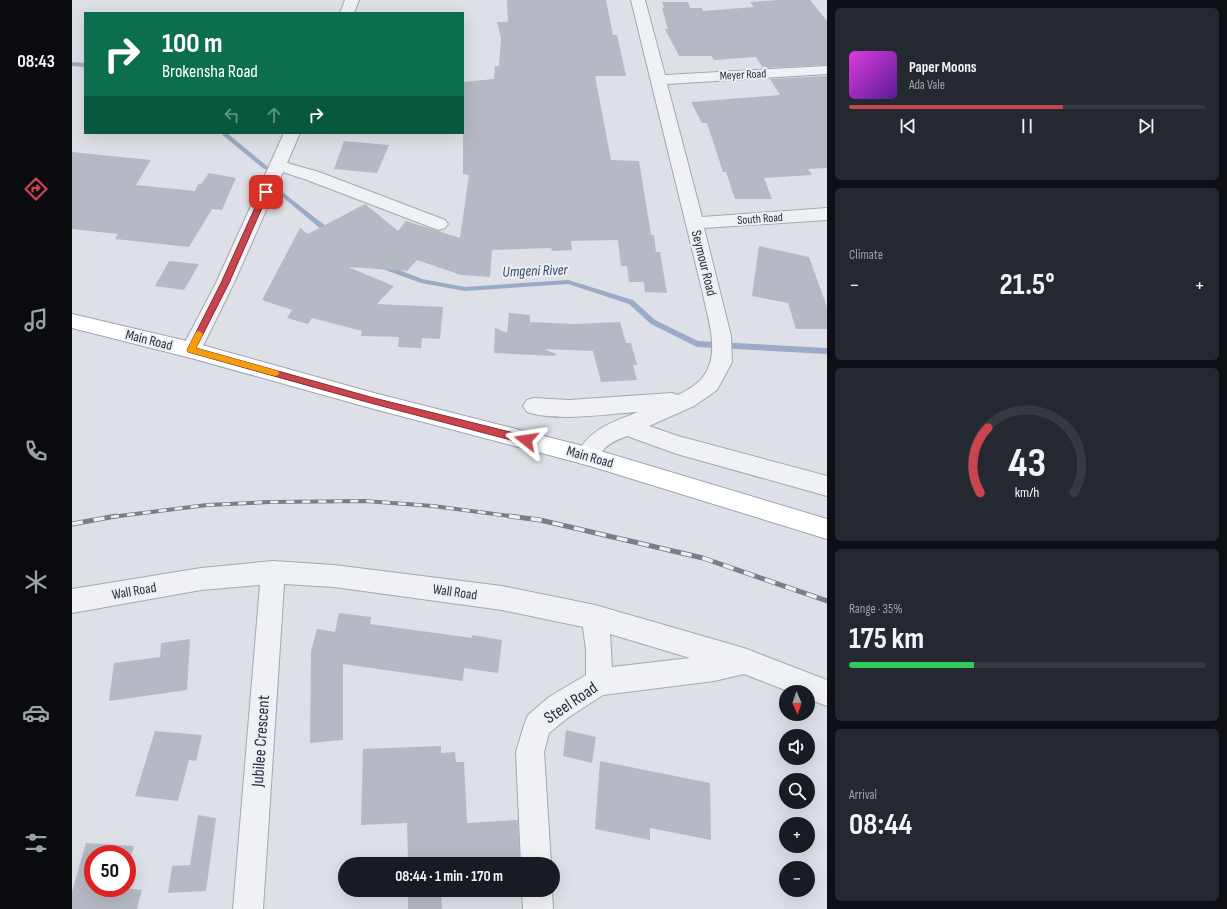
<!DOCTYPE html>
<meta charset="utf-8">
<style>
body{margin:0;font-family:"Sofia Sans Condensed",sans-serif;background:#242831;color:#f1f3f6;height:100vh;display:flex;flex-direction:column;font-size:15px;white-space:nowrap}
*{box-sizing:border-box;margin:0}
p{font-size:13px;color:#9ea1a6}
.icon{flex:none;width:22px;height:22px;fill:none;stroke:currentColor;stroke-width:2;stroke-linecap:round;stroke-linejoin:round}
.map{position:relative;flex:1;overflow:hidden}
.panel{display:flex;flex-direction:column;gap:8px;padding:8px;background:#0d0f14;width:400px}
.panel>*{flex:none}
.guide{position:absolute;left:12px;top:12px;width:380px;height:122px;border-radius:0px;box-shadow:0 4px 16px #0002;background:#0b6e4f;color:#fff;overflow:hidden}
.needle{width:26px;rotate:177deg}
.controls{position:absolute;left:707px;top:685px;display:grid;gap:8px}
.controls a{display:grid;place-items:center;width:36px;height:36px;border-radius:50%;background:#171b24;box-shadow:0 4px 16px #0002;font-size:20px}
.speed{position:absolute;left:12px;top:845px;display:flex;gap:8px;font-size:20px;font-weight:700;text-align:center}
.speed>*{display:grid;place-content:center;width:52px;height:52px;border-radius:50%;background:#171b24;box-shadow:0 4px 16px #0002;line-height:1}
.speed .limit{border:6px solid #d22;background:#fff;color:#111}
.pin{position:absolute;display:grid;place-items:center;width:34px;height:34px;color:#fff;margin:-17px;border-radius:8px;box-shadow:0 2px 6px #0006}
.me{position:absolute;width:44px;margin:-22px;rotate:285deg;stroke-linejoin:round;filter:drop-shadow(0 0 3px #0008)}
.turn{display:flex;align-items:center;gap:14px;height:84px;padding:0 12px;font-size:18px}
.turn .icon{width:52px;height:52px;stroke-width:2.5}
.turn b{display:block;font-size:28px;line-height:34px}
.lanes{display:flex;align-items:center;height:38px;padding:0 12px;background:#0003;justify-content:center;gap:20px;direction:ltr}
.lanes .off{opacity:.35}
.big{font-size:30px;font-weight:700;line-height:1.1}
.panel .widget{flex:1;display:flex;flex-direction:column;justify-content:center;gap:6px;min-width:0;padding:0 14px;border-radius:6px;background:#242831}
.panel .dial{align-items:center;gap:0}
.dial svg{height:104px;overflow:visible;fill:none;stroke:#363941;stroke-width:7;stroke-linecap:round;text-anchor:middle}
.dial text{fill:#f1f3f6;stroke:none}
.song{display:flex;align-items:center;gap:12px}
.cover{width:48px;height:48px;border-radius:6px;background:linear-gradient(135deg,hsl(300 70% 55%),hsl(270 70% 35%))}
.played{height:4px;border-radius:2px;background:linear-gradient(90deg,#c9454e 60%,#363941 60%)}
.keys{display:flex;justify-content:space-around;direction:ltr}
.heat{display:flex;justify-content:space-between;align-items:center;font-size:22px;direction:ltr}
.charge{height:6px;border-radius:3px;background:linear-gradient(90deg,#34c759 35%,#363941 0)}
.trip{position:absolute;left:266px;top:857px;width:222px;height:40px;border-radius:20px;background:#171b24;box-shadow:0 4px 16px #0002;font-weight:700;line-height:40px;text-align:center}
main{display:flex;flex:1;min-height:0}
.tabs{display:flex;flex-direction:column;width:72px;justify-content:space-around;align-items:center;background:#090b0e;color:#9ea1a6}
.tabs .icon{width:28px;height:28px}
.tabs .current{color:#c9454e}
.tabs b{font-size:18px;color:#f1f3f6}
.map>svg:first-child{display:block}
</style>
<main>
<nav class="tabs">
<b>08:43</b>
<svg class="icon current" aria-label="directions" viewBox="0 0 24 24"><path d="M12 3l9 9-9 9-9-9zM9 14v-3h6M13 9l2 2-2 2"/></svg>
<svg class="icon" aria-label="music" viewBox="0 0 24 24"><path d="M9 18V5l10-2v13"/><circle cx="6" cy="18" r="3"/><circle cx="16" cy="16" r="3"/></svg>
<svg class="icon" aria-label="phone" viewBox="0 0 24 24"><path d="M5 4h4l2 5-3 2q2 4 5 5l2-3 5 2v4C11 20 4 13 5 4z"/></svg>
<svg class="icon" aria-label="climate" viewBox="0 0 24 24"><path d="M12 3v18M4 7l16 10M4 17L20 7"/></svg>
<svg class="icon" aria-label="car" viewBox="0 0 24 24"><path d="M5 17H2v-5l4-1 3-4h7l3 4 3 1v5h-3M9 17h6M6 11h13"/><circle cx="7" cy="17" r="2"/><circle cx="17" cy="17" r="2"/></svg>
<svg class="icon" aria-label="filters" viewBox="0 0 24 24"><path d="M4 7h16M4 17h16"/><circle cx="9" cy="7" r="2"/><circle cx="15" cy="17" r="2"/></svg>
</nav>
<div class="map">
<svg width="755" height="909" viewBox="0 0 755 909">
<rect width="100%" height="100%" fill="#dde0e6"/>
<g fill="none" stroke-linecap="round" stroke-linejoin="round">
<!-- stream -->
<path fill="#99abc6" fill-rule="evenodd" d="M0,62L13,63V67L0,66Z
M148,133H155L196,167V169H192Z
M209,191L260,231V235H256L207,194V192Z
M308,264H312L350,279L393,287L496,280L561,300L583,320L626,341L755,348V354L625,347L579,324L557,304L496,284L393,291L349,283L308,268Z"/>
</g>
<!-- building -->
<path fill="#b5b9c3" d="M435,0H534L541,35H545L554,76H523L539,160L567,161L579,235H582L584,252H588L595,293L573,292L572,282H557L555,266H549L546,240L499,241L500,250L480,251L479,248L420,250L418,277L389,275L345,260L335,271L276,267L322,286L305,304L371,307L368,339L350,338L349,348L326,347L327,337L289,336L290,331L240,318L236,324L215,318L220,310L190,300L228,228L236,234L293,204L326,231L334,221L388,238L397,175L391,174V82L422,79L423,66H427L429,38L425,22H436Z
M706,0H738L755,21V65L691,68L684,57L642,60L639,56H607L593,29H596L590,8H592L590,2H616L618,8H630L631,11L682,7L678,2Z
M755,76V168L736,169L740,175L692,178L700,199H663L654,172H651L635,123H630L619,102L708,95L698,79Z
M272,141L317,145L305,173L262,169Z
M0,152L79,160L64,185L123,191L126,184H129L137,173L164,178L150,210L140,209L117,247L43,239L46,234L0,229Z
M687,246L737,257L755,307V329H724L716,303L680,296Z
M97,261L127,264L112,290L83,286Z
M437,313L458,315V322L503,324L548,322L554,343H559L565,365H561L565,380L529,382L521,351L472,349L484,354L483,356L422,353L423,328L435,333Z
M267,613L299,617L298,624L400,638V635L430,640L426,673L392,668L391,681L271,664V740L238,743L239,651L245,629L263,632Z
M118,639L115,690L37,701L42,663L88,657L89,643Z
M494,730L524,737L520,763L491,756Z
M83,731L130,735L124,761L117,760L106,801L63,796Z
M369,746V753L383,752L384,762H392L395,823L446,820L448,864H336L335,823L289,825L291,749Z
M528,761L638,783L639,840L578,828V840L523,829Z
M126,815L144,818L134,891L96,893L100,866L118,865Z
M14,843L62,846L55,871V854H21V888H51L70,890L65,909H0V892Z
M336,890H369L370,909H336Z"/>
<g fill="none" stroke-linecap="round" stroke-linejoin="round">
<!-- minor casing -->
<g stroke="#a3a7b0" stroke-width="2">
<path id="minor" d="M273,0H287L282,13H268Z
M559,0H573L593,75L755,66V74L595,84L630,217L755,208V220L632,228L659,336L660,362L645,390L622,406L577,426L606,436L755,476V496L605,454L555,436C547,439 539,442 532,449C523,459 524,469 507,463L504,456C518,428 539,423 566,412C534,414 485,422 455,412L451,406L455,400L462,398L497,400L600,393L606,395C614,391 626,384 631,377C649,354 636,320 631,294Z
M212,133H228L215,163L247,172L373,220L376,224L373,228L367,230L361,228L235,180L211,172L162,283L129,350L126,355L119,358L112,355L109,350L144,283Z
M201,561L262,565L430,586L523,605L672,648L755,680V706L736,699V692H718L672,674L642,681L531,695L497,717L477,733L472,752L479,864H449L444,752L452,725L456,715L477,697L514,675V650L511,627L430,610L262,587L212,584L191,909H161L188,585L129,590L0,613V589L129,568ZM538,634L618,658L540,667Z
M450,890H480L481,909H451Z"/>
</g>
<!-- major casing -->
<g stroke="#9da3b2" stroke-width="2">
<path id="major" d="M0,314L119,342L302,393L515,447L755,519V539L515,465L302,409L119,358L0,328Z"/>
</g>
<!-- minor -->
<use href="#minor" fill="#f0f1f5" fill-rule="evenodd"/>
<!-- major -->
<use href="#major" fill="#fff" fill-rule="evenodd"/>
<!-- rail-far1 casing -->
<g stroke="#777e8f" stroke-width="4">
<path id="rail-far1" d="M39,517L135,505L197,502L293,501L361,506L445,517"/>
</g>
<!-- rail casing -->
<g stroke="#777e8f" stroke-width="5">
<path id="rail" d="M437,516L468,520L631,558L755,601
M0,524L44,516"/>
</g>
<!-- rail-far1 -->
<use href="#rail-far1" stroke="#eceff4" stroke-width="2.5" stroke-dasharray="8" stroke-linecap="butt"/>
<!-- rail -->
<use href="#rail" stroke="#eceff4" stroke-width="3.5" stroke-dasharray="11" stroke-linecap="butt"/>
</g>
<!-- route -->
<path fill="#c9454e" stroke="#832d33" d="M194,189L197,192L157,283L124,348L302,398L454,436L458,440L457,443L454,444L302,404L116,352L115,350L149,283L190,192Z"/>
<!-- slow -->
<path fill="#f59e0b" d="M127,331L131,334L124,348L206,371L207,373L206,375L203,376L116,352L115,350L124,332Z"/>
<g text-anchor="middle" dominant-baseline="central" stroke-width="4" stroke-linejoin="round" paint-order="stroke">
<!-- far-street labels -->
<g font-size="12" fill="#272d3c" stroke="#eceff4">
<text transform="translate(671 75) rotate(-3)">Meyer Road</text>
<text transform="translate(688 219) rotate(-4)">South Road</text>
</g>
<!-- street labels -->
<g font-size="14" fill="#272d3c" stroke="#eceff4">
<text transform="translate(632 263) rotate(76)">Seymour Road</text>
<text transform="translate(77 340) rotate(14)">Main Road</text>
<text transform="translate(518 457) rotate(16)">Main Road</text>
<text transform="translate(62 591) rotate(-10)">Wall Road</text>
<text transform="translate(383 592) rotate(8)">Wall Road</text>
</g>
<!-- water labels -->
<g font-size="15" font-style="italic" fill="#33496f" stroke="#eceff4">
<text transform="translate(463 271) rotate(-2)">Umgeni River</text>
</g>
<!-- near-street labels -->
<g font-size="17" fill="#272d3c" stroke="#eceff4">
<text transform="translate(499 703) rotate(-34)">Steel Road</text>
<text transform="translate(189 741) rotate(-86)">Jubilee Crescent</text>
</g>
</g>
</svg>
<div class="controls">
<a><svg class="needle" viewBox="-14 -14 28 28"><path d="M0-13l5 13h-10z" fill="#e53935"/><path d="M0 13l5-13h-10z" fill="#9ea1a6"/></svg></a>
<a><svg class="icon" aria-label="sound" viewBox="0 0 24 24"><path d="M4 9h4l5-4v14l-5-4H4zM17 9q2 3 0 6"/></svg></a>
<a><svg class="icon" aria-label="search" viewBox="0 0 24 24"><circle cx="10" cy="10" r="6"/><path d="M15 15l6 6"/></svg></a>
<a>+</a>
<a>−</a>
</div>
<div class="speed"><div class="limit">50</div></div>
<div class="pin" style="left:194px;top:192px;background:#d93025"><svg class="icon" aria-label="arrive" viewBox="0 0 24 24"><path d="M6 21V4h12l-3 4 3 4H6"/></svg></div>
<svg class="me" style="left:454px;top:440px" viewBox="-20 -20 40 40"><path d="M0-17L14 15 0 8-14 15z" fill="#c9454e" stroke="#fff" stroke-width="4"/></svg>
<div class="trip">08:44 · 1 min · 170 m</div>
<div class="guide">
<div class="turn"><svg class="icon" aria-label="right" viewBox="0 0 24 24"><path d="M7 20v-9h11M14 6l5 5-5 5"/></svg><div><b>100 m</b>Brokensha Road</div></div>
<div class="lanes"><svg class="icon off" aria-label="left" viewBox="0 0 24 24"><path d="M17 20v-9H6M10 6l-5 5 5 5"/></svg><svg class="icon off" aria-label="ahead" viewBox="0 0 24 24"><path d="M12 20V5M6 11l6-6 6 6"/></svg><svg class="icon" aria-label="right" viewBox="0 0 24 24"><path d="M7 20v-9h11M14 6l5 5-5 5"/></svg></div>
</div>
</div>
<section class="panel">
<div class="widget">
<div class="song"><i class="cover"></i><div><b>Paper Moons</b><p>Ada Vale</p></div></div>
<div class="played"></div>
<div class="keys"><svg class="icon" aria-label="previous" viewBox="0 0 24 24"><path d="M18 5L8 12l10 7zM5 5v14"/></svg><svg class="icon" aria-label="pause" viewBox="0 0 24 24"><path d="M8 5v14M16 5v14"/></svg><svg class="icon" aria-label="next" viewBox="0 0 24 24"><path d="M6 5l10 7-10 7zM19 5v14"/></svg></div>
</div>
<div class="widget"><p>Climate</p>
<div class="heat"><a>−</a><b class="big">21.5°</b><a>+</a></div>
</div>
<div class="widget dial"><svg viewBox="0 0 100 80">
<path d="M14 69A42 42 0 1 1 86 69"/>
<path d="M14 69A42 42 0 0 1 20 19" stroke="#c9454e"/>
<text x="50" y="56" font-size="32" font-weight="700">43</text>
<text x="50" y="72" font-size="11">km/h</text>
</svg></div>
<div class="widget"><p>Range · 35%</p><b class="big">175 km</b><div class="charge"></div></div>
<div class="widget"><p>Arrival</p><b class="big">08:44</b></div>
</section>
</main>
